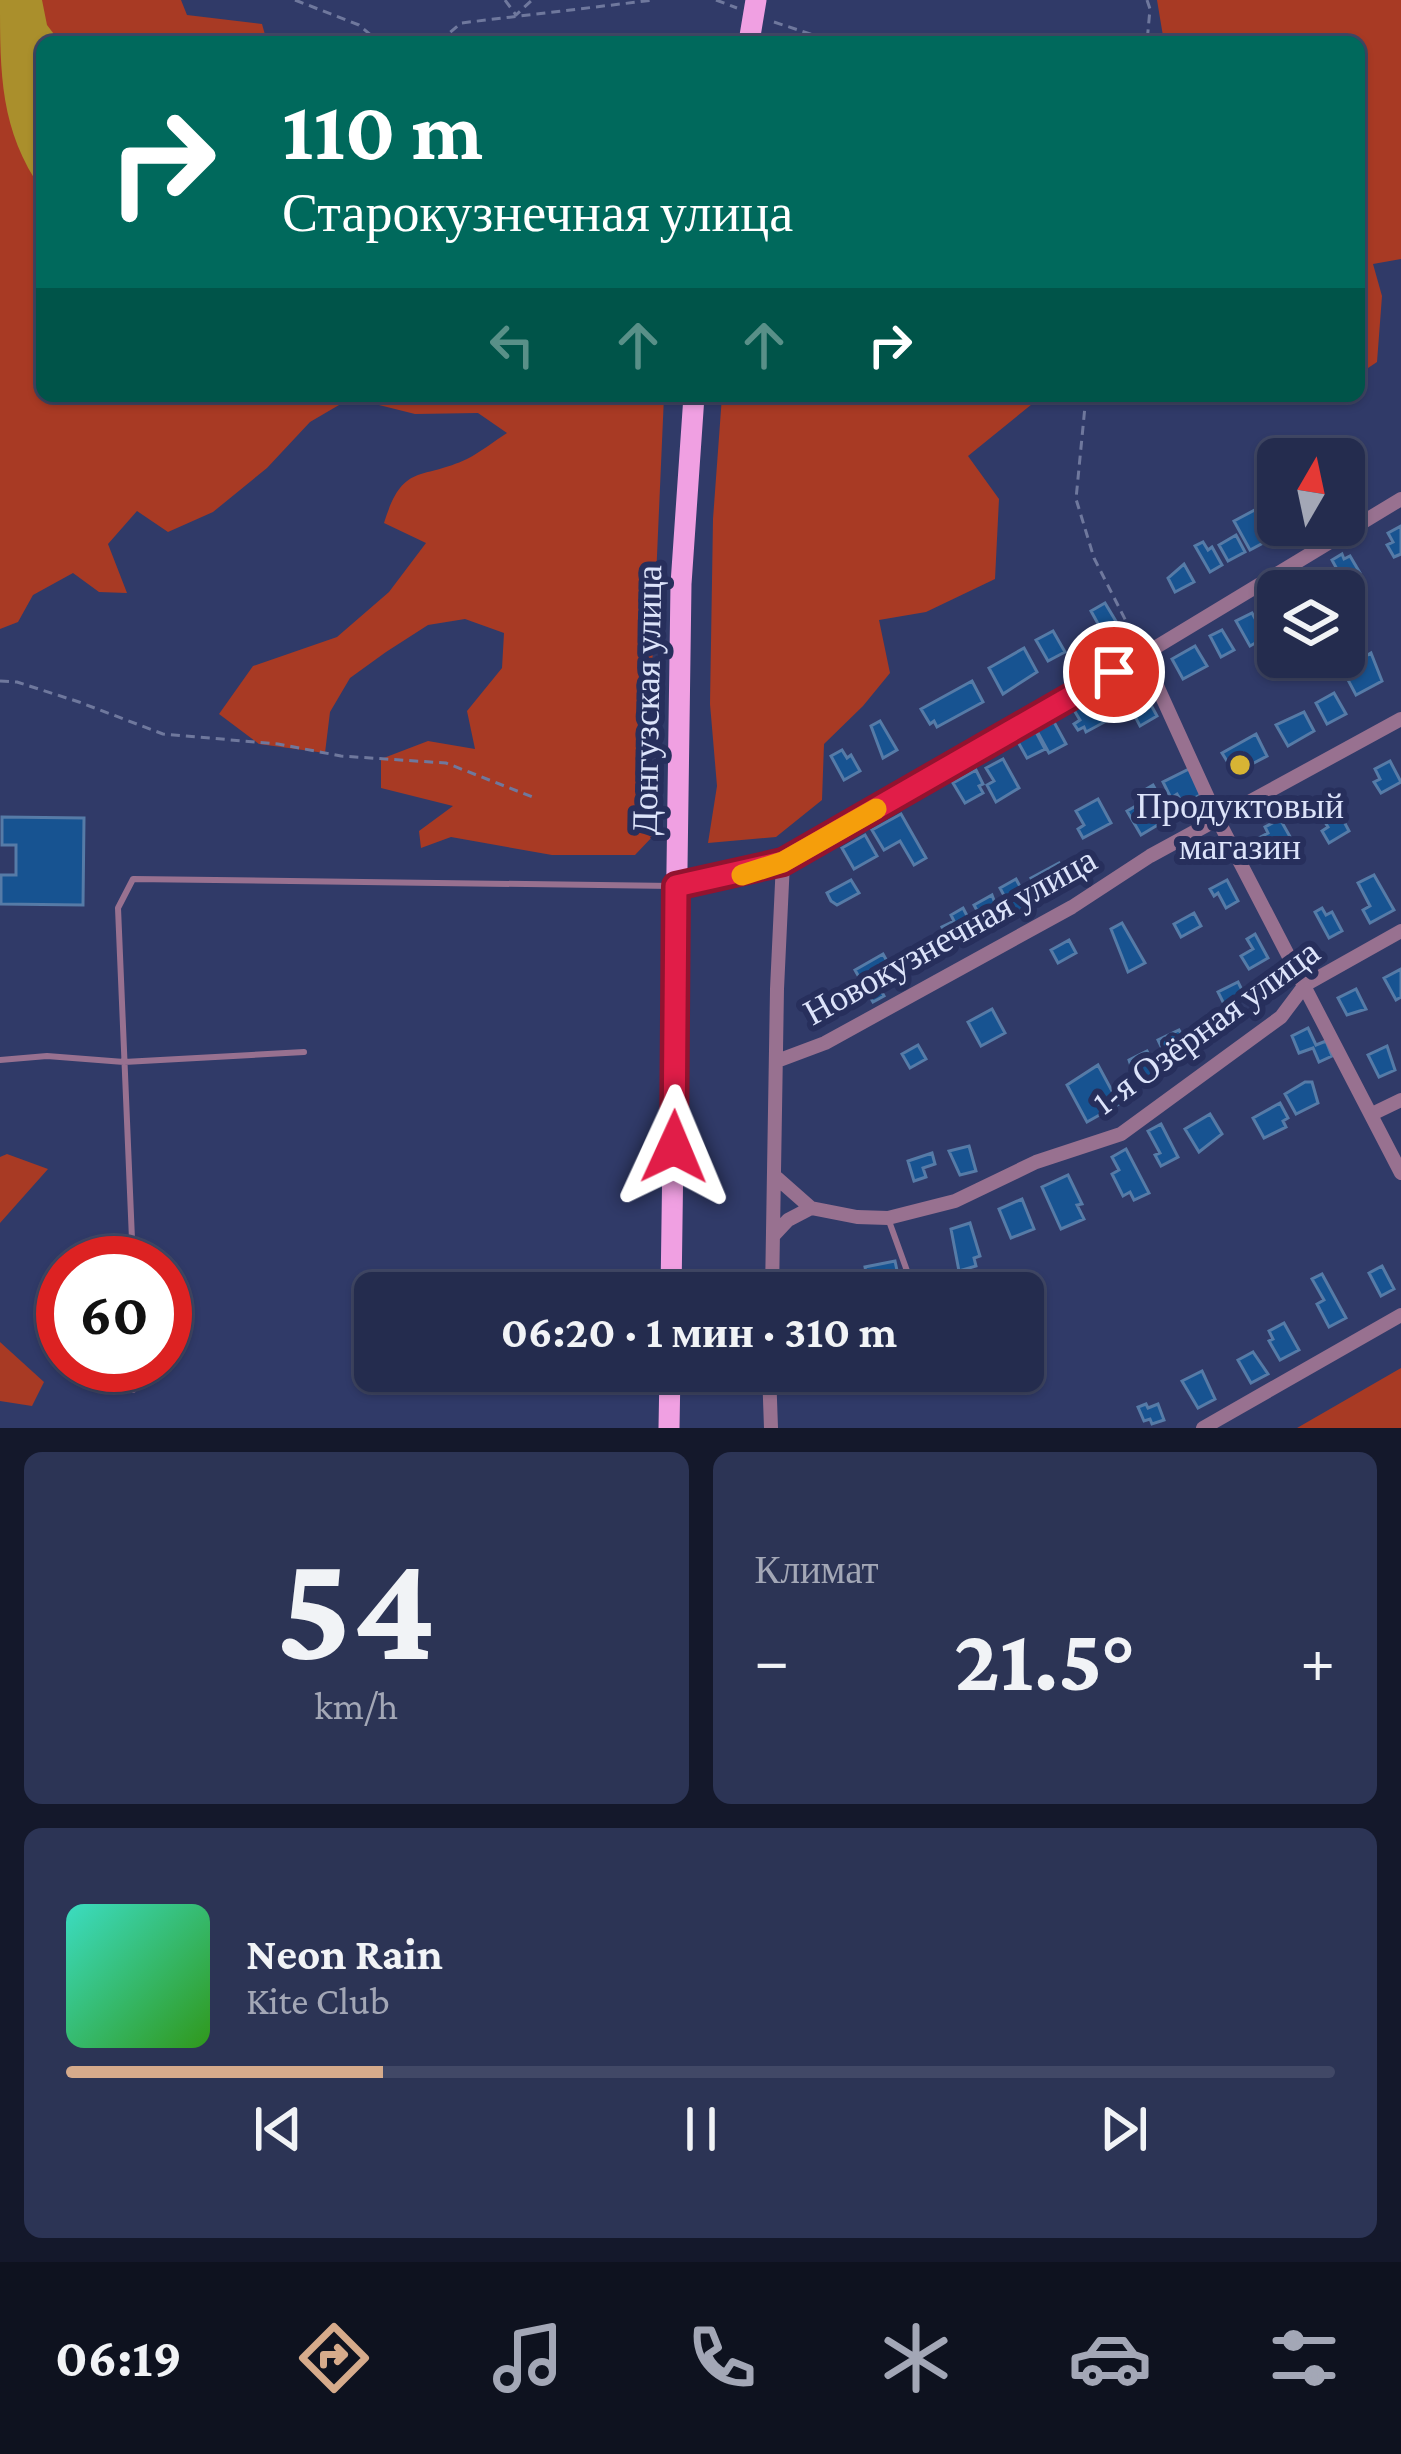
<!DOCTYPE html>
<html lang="ru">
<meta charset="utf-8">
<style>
body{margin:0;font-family:"Crimson Pro",serif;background:#2c3455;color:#f1f3f6;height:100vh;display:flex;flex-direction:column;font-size:45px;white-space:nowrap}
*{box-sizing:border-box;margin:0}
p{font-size:39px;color:#a3a7b6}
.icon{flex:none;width:66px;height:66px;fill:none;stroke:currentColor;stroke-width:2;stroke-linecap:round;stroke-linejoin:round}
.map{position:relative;height:1428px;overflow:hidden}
.details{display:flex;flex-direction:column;gap:24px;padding:24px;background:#14182b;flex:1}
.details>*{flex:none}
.top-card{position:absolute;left:36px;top:36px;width:1329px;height:366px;border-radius:18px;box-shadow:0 3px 9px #0004,0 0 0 3px #414866;background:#00695c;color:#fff;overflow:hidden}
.needle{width:78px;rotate:9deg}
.controls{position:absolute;left:1257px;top:438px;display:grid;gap:24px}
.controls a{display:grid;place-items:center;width:108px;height:108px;border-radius:18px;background:#242c4e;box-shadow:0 3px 9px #0004,0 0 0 3px #414866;font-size:60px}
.speed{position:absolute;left:36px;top:1236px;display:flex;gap:24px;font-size:60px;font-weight:700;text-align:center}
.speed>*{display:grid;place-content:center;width:156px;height:156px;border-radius:50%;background:#242c4e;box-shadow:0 3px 9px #0004,0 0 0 3px #414866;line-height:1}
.speed .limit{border:18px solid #d22;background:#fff;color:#111}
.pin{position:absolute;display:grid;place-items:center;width:102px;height:102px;color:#fff;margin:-51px;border:6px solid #fff;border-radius:50%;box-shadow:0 3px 12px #0007}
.me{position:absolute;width:132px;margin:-66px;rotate:1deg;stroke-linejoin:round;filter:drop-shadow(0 0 9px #0008)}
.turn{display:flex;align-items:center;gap:42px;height:252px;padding:0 48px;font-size:54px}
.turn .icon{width:156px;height:156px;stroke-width:2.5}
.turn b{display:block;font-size:84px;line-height:102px}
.lanes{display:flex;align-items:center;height:114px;padding:0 48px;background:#0003;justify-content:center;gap:60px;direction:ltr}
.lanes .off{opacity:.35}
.big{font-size:90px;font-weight:700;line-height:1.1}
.details .tile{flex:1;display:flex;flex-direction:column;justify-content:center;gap:18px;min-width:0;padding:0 42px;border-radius:18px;background:#2c3455}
.details .dial{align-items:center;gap:0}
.dial b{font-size:156px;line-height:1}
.song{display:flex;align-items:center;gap:36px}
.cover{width:144px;height:144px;border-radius:18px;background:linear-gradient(135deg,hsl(170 70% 55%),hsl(110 70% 35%))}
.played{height:12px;border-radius:6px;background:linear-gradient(90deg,#d6ab8b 25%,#414866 25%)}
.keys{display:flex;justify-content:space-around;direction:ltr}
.heat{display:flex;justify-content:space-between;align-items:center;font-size:66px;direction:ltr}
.details .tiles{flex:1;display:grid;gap:24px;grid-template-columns:1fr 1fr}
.tile:last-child{grid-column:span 2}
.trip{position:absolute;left:354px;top:1272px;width:690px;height:120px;border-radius:18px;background:#242c4e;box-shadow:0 3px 9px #0004,0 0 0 3px #414866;font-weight:700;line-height:120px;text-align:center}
.dock{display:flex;height:192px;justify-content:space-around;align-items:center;background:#0e121f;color:#a3a7b6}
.dock .icon{width:84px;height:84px}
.dock .current{color:#d6ab8b}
.dock b{font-size:54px;color:#f1f3f6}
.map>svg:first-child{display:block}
</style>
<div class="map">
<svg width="1401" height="1428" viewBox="0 0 1401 1428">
<rect width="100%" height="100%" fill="#303a68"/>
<!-- forest -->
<path fill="#a83a24" d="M0,0H181L187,15L262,24L267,42H42V396H664L649,738L654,835L635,855H552L451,837L421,848L419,831L453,806L381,788V759L428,741L475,749L467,711L502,668L504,633L465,619L428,625L386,652L350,678L330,712L325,753L259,744L219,714L253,666L337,637L389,592L426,543L384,523C403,462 420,481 467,459C481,452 494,441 507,433L478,413L415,414L351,398L310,422L267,468L213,512L168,532L137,511L108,544L127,593L99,592L73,573L33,595L18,622L0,629Z
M1157,0H1401V259L1373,264L1382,296L1377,362L1359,374V42H1164Z
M722,396H1042L968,456L999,499L995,579L926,612L879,620L890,673L863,706L824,744L822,800L776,837L708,843L717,786L710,704L713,519Z
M7,1154L48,1169L0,1223V1157Z
M0,1342L44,1382L32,1406L0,1401Z
M1401,1368V1428H1297Z"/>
<!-- water -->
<path fill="#aa8f2c" d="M0,0H42L47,25L60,42H42V190C0,130 0,74 0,0Z"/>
<!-- building -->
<path fill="#175391" stroke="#567ba7" stroke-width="3" d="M1266,504L1282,533L1250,550L1234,521Z
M1401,526V554L1394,557L1387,545L1393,542L1388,533Z
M1236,535L1245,552L1228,561L1219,545Z
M1203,542L1208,550L1212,547L1222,565L1210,572L1195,546Z
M1342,554L1344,559L1350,556L1360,573L1344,582L1332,560Z
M1184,564L1194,582L1175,592L1168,578Z
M1317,574L1326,591H1295L1293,587Z
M1278,598V634L1276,635L1260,608Z
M1105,603L1117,623L1102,631L1091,611Z
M1252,613L1272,649L1263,654L1257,642L1250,646L1236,621Z
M1222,630L1234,650L1221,657L1210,636Z
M1053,631L1065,652L1048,661L1036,640Z
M1195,646L1207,666L1183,679L1172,659Z
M1024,648L1037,672L1003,694L989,668Z
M1371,653L1382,681L1356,695L1347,678L1356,674L1351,665Z
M972,681L983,702L937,727L934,721L930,724L921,709Z
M1334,693L1346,714L1327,724L1316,703Z
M1145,694L1157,716L1140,726L1128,703Z
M1098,697L1110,719L1086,732L1084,727L1078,730L1074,724L1080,720L1074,710Z
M1304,712L1314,731L1288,746L1276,725Z
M880,721L897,750L883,758L871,726Z
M1054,722L1066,744L1049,753L1037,731Z
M1036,732L1045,749L1027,758L1018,742Z
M1256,734L1267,756L1250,765L1243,753L1227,761L1222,753Z
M842,750L847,758L851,755L860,771L844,780L831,756Z
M1003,759L1019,788L996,802L987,785L994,781L986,768Z
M1390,761L1401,782L1381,793L1374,782L1380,779L1375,769Z
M1191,768L1204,793L1183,804L1177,794L1171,798L1163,782Z
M976,770L983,784L979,786L983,793L965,803L953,783Z
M1153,785L1171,817L1141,835L1127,811L1141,803L1136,795Z
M1098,799L1111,823L1083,838L1078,829L1084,825L1076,811Z
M1335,805L1349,831L1329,843L1322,831L1328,827L1320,814Z
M901,814L926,858L914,865L900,841L884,850L872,830Z
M2,817L84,818L83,905L1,904V875H16V845H2Z
M1280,819L1293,842L1259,861L1249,843L1268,833L1265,827Z
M865,835L877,856L854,869L842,848Z
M1059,863L1070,883L1043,899L1031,878Z
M1374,875L1394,910L1370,923L1363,910L1370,906L1358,883Z
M1016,879L1030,905L1014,914L1000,888Z
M851,880L859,893L837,905L831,901L827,893Z
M1227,880L1238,901L1226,908L1218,893L1214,896L1210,889Z
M992,895L1001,919L986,927L974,905Z
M963,908L977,935L954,948L942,927L954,921L951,915Z
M1322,908L1326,915L1332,912L1342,931L1329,938L1315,912Z
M1194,913L1201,926L1181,937L1174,924Z
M1122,923L1145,963L1128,972L1111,929Z
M1255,934L1268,958L1249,969L1241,956L1253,949L1247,939Z
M1069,940L1076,953L1058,963L1051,950Z
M883,954L896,977L879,987L884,996L873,1002L855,970Z
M1401,969V997L1396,1000L1384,978Z
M1238,982L1246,998L1226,1008L1218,992Z
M1356,989L1366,1009L1347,1015L1338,998Z
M992,1009L1005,1033L981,1046L968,1022Z
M1308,1028L1316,1045L1326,1041L1332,1056L1319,1062L1313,1048L1299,1053L1292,1036Z
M1179,1030L1189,1049L1167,1059L1158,1040Z
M918,1045L926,1059L910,1068L902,1054Z
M1387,1046L1395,1070L1379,1077L1368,1055Z
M1147,1051L1159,1074L1141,1083L1135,1078L1129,1060Z
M1098,1065L1119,1104L1087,1122L1067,1085Z
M1305,1082H1312L1318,1103L1296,1114L1285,1094Z
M1280,1103L1288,1118L1283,1121L1286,1127L1264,1138L1253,1118Z
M1210,1114L1222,1134L1199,1152L1185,1129Z
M1161,1124L1178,1157L1161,1166L1155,1155L1160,1153L1148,1131Z
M969,1146L976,1171L960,1175L949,1151Z
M1126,1149L1149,1193L1134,1200L1130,1192L1123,1196L1112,1174L1119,1170L1112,1157Z
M932,1153L935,1164L923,1168L926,1177L914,1181L908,1161Z
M1068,1175L1082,1204L1077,1205L1084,1219L1061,1229L1042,1187Z
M1022,1199L1034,1229L1011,1238L999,1209Z
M970,1223L980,1256L974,1258L976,1266L959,1271L951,1229Z
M895,1261L898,1275L868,1282L865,1267Z
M1382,1266L1394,1289L1381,1296L1369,1273Z
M1322,1274L1346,1318L1329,1327L1317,1304L1324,1300L1312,1279Z
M806,1277L835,1279L834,1293H805Z
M1284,1323L1299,1350L1280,1360L1269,1341L1273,1339L1269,1331Z
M1253,1352L1268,1374L1251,1383L1238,1360Z
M1202,1371L1215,1399L1198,1408L1182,1381Z
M1146,1404L1148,1408L1158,1404L1164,1420L1152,1424L1150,1419L1144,1421L1138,1407Z"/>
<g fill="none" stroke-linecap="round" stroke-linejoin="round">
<!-- path -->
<path stroke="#6f789d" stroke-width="3" stroke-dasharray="9 6" stroke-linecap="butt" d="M295,0L359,25L379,42
M505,0L516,15L532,0
M716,0L737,8
M1147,0L1150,9L1147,42
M774,22L835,42
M439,42L461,23L654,0
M1086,396L1076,499L1094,558L1135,639
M0,681L17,682L79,702L163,734L278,744L341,756L446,763L535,798"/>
<!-- service -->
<path stroke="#987190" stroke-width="6" d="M0,1060L47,1056L124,1062L304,1052
M889,1221L915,1293
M133,1263L118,908L133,879L673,886
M133,1365V1390"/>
<!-- minor -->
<path stroke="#987190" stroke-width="14" d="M1143,655L1218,820L1401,1173
M676,886L745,874L783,862L1143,655L1401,499
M777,1061L825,1043L1072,907L1150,856L1401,719
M1372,1114L1401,1100
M777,1178L811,1208L857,1217L888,1218L955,1201L1036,1162L1121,1134L1281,1017L1305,985L1401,931
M774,1235L788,1220L811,1208
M772,1293L777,989L783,862
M769,1371L771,1428
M1203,1428L1401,1315"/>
<!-- primary -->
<path stroke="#f0a0e2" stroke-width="21" d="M671,1293L681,584L694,396
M669,1428L670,1371"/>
<!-- primary-bridge -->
<path stroke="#f0a0e2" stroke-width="21" d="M749,42L756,0"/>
</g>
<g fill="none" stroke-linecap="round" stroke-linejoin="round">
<!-- route casing -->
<g stroke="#92132f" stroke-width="30">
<path id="route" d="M674,1147L676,886L783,862L1114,672"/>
</g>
<!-- route -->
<use href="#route" stroke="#e11d48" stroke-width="21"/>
<!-- slow -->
<path stroke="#f59e0b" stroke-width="21" d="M742,875L783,862L876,809"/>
</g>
<!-- markers -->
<circle fill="#d7b434" stroke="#272f5c" stroke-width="4.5" cx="1240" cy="765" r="12"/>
<g text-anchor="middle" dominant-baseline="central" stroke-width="12" stroke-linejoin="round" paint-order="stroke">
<!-- street labels -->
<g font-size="36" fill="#dce3fa" stroke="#272f5c">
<text transform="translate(647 700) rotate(-89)">Донгузская улица</text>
<text transform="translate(950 936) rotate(-29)">Новокузнечная улица</text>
<text transform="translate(1206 1027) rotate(-36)">1-я Озёрная улица</text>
</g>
<!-- poi labels -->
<g font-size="36" fill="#dce3fa" stroke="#272f5c">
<text x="1240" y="806">Продуктовый<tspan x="1240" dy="41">магазин</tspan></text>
</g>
</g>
</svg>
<div class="controls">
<a><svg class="needle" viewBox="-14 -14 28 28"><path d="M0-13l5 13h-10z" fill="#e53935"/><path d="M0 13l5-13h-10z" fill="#a3a7b6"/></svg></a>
<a><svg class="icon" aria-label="layers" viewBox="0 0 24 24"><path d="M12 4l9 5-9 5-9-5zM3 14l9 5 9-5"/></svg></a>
</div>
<div class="speed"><div class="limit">60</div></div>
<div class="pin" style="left:1114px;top:672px;background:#d93025"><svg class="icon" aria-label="arrive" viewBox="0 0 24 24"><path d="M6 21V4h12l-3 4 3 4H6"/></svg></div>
<svg class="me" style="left:674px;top:1147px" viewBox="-20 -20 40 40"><path d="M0-17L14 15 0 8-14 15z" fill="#e11d48" stroke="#fff" stroke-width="4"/></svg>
<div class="trip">06:20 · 1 мин · 310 m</div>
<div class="top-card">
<div class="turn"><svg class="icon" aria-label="right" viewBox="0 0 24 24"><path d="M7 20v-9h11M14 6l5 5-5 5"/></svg><div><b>110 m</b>Старокузнечная улица</div></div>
<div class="lanes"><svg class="icon off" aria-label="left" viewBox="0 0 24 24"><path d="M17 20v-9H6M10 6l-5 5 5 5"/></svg><svg class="icon off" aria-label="ahead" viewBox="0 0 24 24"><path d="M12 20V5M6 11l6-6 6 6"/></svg><svg class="icon off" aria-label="ahead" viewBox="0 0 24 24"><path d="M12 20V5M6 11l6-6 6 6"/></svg><svg class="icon" aria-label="right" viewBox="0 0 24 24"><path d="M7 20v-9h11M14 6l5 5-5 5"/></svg></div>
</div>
</div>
<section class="details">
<div class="tiles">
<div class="tile dial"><b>54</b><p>km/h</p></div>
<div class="tile"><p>Климат</p>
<div class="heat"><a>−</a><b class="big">21.5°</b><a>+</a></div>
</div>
<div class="tile">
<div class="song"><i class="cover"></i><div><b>Neon Rain</b><p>Kite Club</p></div></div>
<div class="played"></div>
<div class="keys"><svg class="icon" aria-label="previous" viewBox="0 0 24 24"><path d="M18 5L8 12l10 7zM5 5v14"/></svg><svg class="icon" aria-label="pause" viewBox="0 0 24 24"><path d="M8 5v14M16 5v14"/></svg><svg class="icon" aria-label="next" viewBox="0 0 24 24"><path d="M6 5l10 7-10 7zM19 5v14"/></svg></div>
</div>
</div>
</section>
<nav class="dock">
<b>06:19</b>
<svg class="icon current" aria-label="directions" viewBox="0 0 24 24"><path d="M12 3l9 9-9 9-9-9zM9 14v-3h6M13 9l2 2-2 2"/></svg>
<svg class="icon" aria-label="music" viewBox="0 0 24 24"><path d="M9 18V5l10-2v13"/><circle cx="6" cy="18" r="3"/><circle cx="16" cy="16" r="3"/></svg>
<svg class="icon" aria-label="phone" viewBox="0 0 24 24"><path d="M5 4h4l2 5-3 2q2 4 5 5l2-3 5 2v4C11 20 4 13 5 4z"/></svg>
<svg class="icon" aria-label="climate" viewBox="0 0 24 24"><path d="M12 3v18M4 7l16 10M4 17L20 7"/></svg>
<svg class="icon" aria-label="car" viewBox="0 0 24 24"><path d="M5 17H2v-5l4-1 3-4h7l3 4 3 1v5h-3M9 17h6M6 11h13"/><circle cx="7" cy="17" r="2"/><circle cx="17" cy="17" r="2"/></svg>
<svg class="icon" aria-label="filters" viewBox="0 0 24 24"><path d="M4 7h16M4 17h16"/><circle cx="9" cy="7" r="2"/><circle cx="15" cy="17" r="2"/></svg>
</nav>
